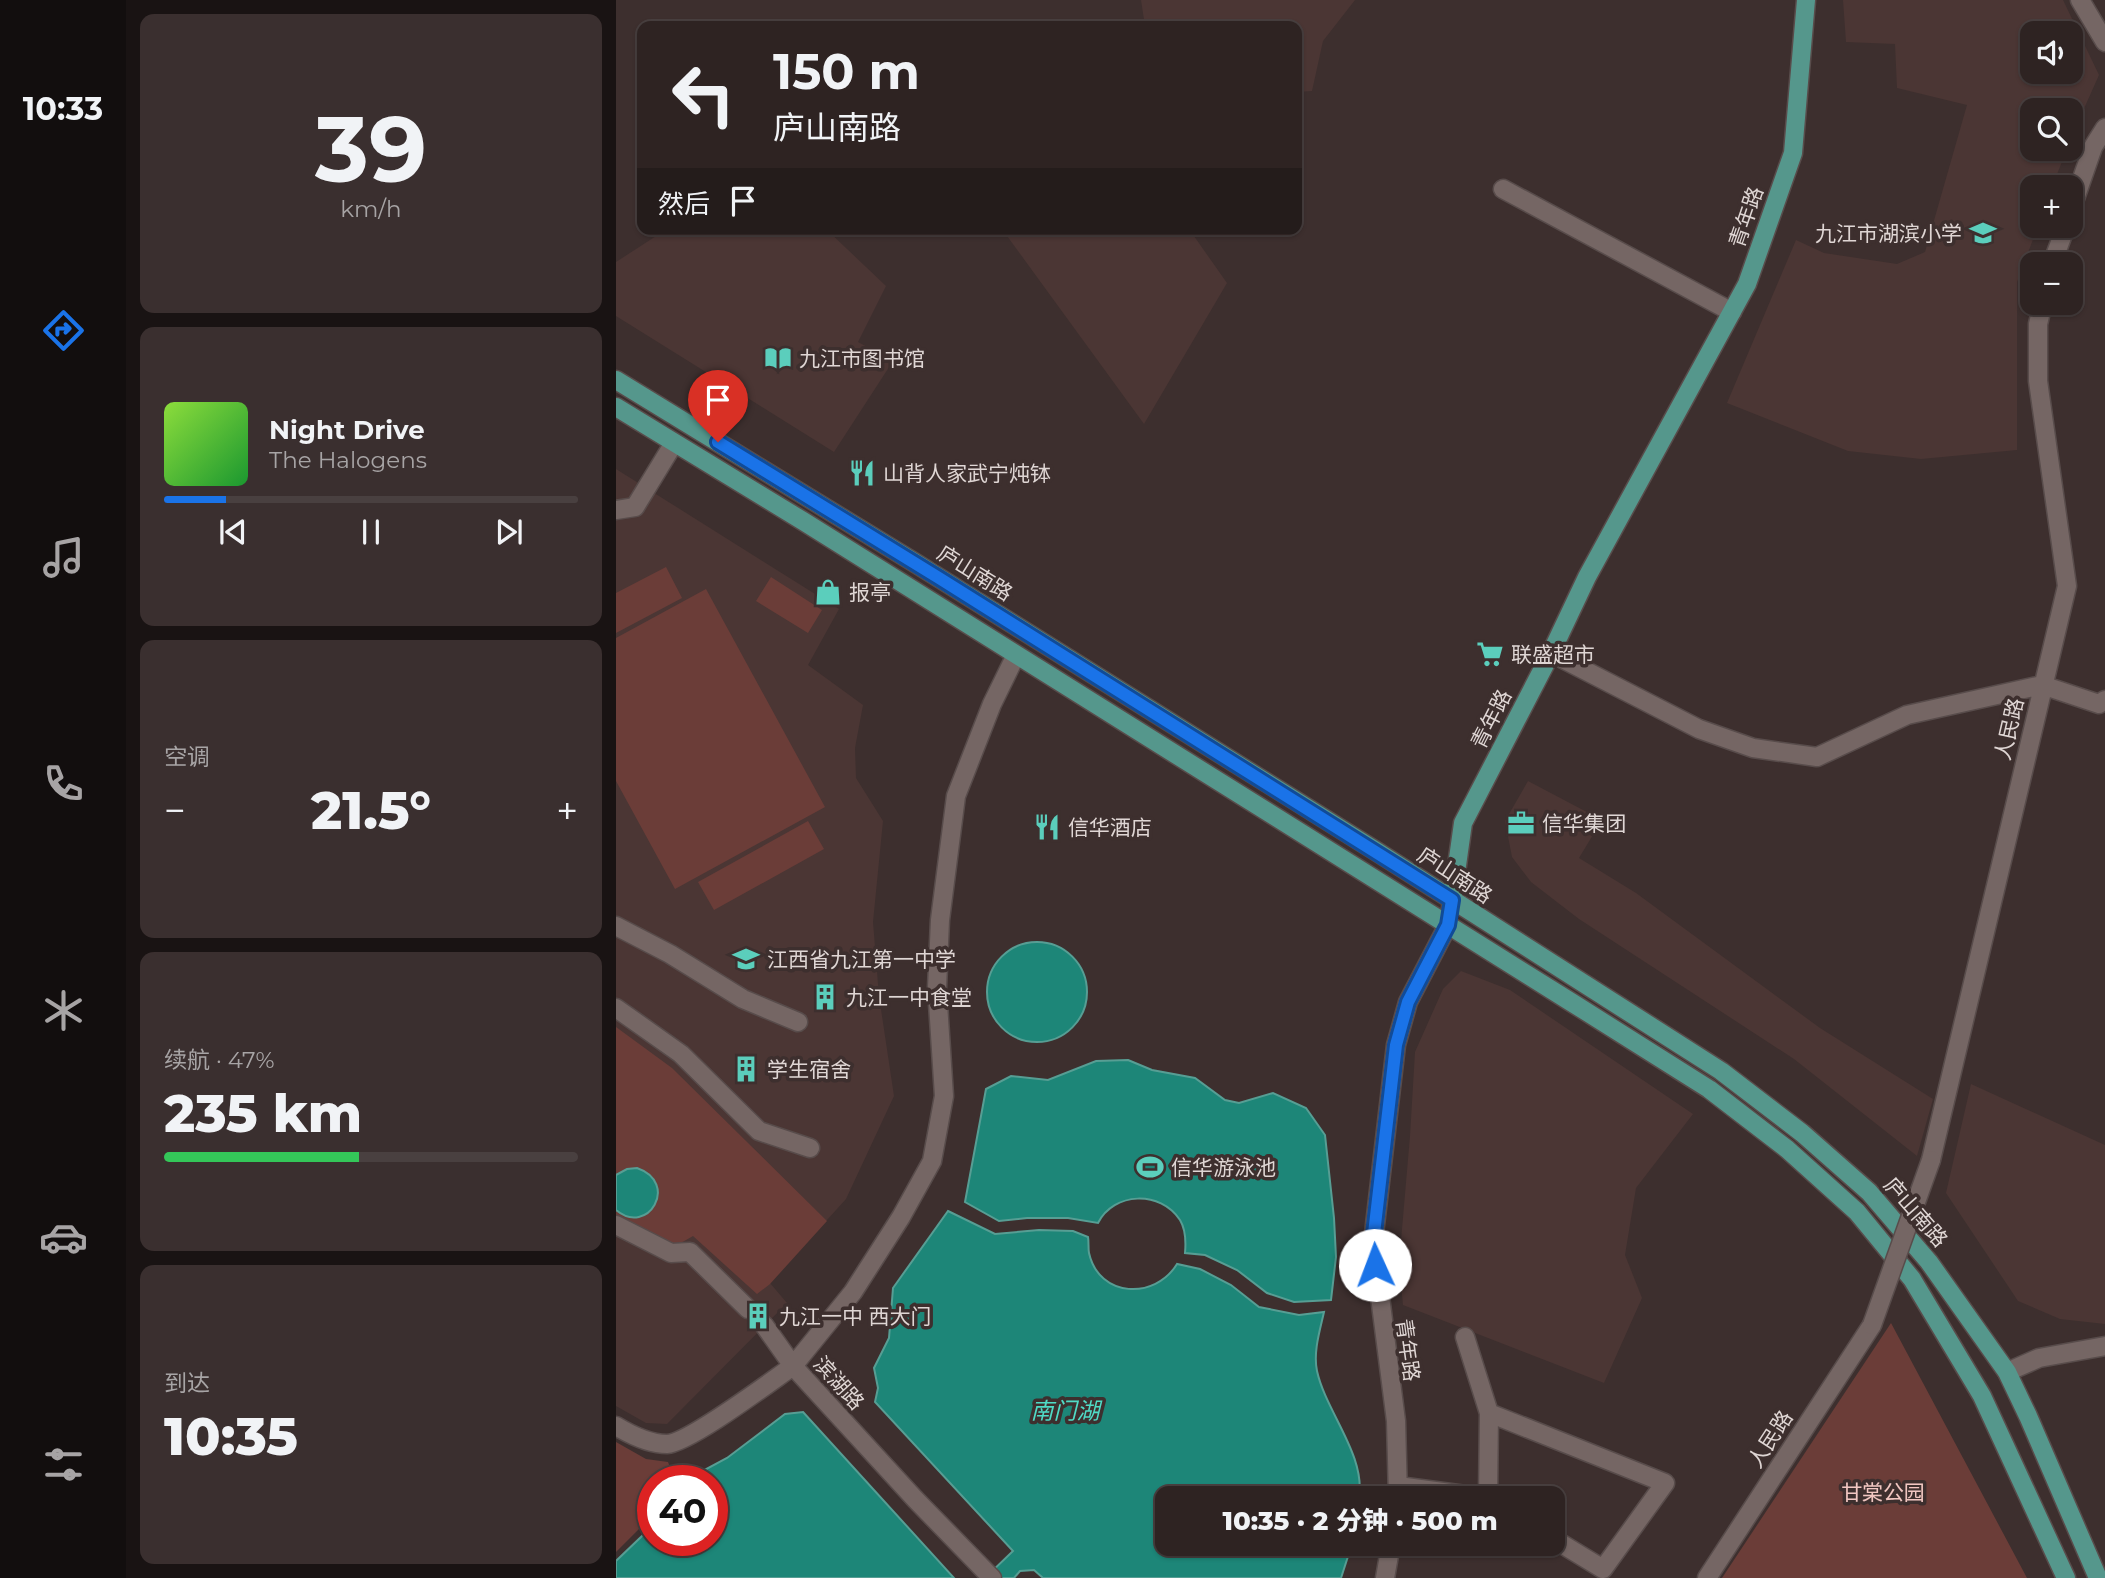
<!DOCTYPE html>
<html lang="zh">
<meta charset="utf-8">
<style>
body{margin:0;font-family:Montserrat,"Noto Sans SC",sans-serif;background:#3a2f2f;color:#f1f3f6;height:100vh;display:flex;flex-direction:column;font-size:26px;white-space:nowrap}
*{box-sizing:border-box;margin:0}
p{font-size:23px;color:#a7a4a5}
.icon{flex:none;width:38px;height:38px;fill:none;stroke:currentColor;stroke-width:2;stroke-linecap:round;stroke-linejoin:round}
.map{position:relative;flex:1;overflow:hidden}
.panel{display:flex;flex-direction:column;gap:14px;padding:14px;background:#191313;width:490px}
.panel>*{flex:none}
.guide{position:absolute;left:21px;top:21px;width:665px;height:214px;border-radius:14px;box-shadow:0 2px 5px #0004,0 0 0 2px #494040;background:#2e2322;color:#f1f3f6;overflow:hidden}
.controls{position:absolute;left:1404px;top:21px;display:grid;gap:14px}
.controls a{display:grid;place-items:center;width:63px;height:63px;border-radius:14px;background:#2e2322;box-shadow:0 2px 5px #0004,0 0 0 2px #494040;font-size:35px}
.speed{position:absolute;left:21px;top:1465px;display:flex;gap:14px;font-size:35px;font-weight:700;text-align:center}
.speed>*{display:grid;place-content:center;width:91px;height:91px;border-radius:50%;background:#2e2322;box-shadow:0 2px 5px #0004,0 0 0 2px #494040;line-height:1}
.speed .limit{border:10px solid #d22;background:#fff;color:#111}
.pin{position:absolute;display:grid;place-items:center;width:60px;height:60px;color:#fff;margin:-72px -30px;border-radius:50% 50% 50% 0;rotate:-45deg;box-shadow:0 0 7px #0007}
.pin .icon{rotate:45deg}
.me{position:absolute;width:77px;margin:-38px;rotate:358deg;stroke-linejoin:round;filter:drop-shadow(0 0 5px #0008)}
.turn{display:flex;align-items:center;gap:24px;height:147px;padding:0 21px;font-size:32px}
.turn .icon{width:91px;height:91px;stroke-width:2.5}
.turn b{display:block;font-size:49px;line-height:60px}
.then{display:flex;align-items:center;height:66px;padding:0 21px;background:#0003;gap:14px;font-size:26px}
.big{font-size:52px;font-weight:800;line-height:1.1}
.panel .tile{flex:1;display:flex;flex-direction:column;justify-content:center;gap:10px;min-width:0;padding:0 24px;border-radius:14px;background:#3a2f2f}
.panel .dial{align-items:center;gap:0}
.dial b{font-size:91px;line-height:1}
.song{display:flex;align-items:center;gap:21px}
.cover{width:84px;height:84px;border-radius:10px;background:linear-gradient(135deg,hsl(90 70% 55%),hsl(130 70% 35%))}
.played{height:7px;border-radius:4px;background:linear-gradient(90deg,#1a73e8 15%,#494040 15%)}
.keys{display:flex;justify-content:space-around;direction:ltr}
.heat{display:flex;justify-content:space-between;align-items:center;font-size:38px;direction:ltr}
.charge{height:10px;border-radius:5px;background:linear-gradient(90deg,#34c759 47%,#494040 0)}
.trip{position:absolute;left:539px;top:1486px;width:410px;height:70px;border-radius:14px;background:#2e2322;box-shadow:0 2px 5px #0004,0 0 0 2px #494040;font-weight:800;line-height:70px;text-align:center}
main{display:flex;flex:1;min-height:0}
.dock{display:flex;flex-direction:column;width:126px;justify-content:space-around;align-items:center;background:#120e0e;color:#a7a4a5}
.dock .icon{width:49px;height:49px}
.dock .on{color:#1a73e8}
.dock b{font-size:32px;color:#f1f3f6}
.map>svg:first-child{display:block}
</style>
<main>
<nav class="dock">
<b>10:33</b>
<svg class="icon on" aria-label="directions" viewBox="0 0 24 24"><path d="M12 3l9 9-9 9-9-9zM9 14v-3h6M13 9l2 2-2 2"/></svg>
<svg class="icon" aria-label="music" viewBox="0 0 24 24"><path d="M9 18V5l10-2v13"/><circle cx="6" cy="18" r="3"/><circle cx="16" cy="16" r="3"/></svg>
<svg class="icon" aria-label="phone" viewBox="0 0 24 24"><path d="M5 4h4l2 5-3 2q2 4 5 5l2-3 5 2v4C11 20 4 13 5 4z"/></svg>
<svg class="icon" aria-label="climate" viewBox="0 0 24 24"><path d="M12 3v18M4 7l16 10M4 17L20 7"/></svg>
<svg class="icon" aria-label="car" viewBox="0 0 24 24"><path d="M5 17H2v-5l4-1 3-4h7l3 4 3 1v5h-3M9 17h6M6 11h13"/><circle cx="7" cy="17" r="2"/><circle cx="17" cy="17" r="2"/></svg>
<svg class="icon" aria-label="filters" viewBox="0 0 24 24"><path d="M4 7h16M4 17h16"/><circle cx="9" cy="7" r="2"/><circle cx="15" cy="17" r="2"/></svg>
</nav>
<section class="panel">
<div class="tile dial"><b>39</b><p>km/h</p></div>
<div class="tile">
<div class="song"><i class="cover"></i><div><b>Night Drive</b><p>The Halogens</p></div></div>
<div class="played"></div>
<div class="keys"><svg class="icon" aria-label="previous" viewBox="0 0 24 24"><path d="M18 5L8 12l10 7zM5 5v14"/></svg><svg class="icon" aria-label="pause" viewBox="0 0 24 24"><path d="M8 5v14M16 5v14"/></svg><svg class="icon" aria-label="next" viewBox="0 0 24 24"><path d="M6 5l10 7-10 7zM19 5v14"/></svg></div>
</div>
<div class="tile"><p>空调</p>
<div class="heat"><a>−</a><b class="big">21.5°</b><a>+</a></div>
</div>
<div class="tile"><p>续航 · 47%</p><b class="big">235 km</b><div class="charge"></div></div>
<div class="tile"><p>到达</p><b class="big">10:35</b></div>
</section>
<div class="map">
<svg width="1489" height="1578" viewBox="0 0 1489 1578">
<rect width="100%" height="100%" fill="#3d2f2e"/>
<!-- built -->
<path fill="#4b3634" fill-rule="evenodd" d="M525,0H739L707,41L696,91L681,92V26H529Z
M1227,0H1447L1483,75L1454,140V110H1416V149H1451L1436,187H1416V226H1422L1401,282V450L1305,459L1232,451L1111,403L1180,240L1208,253L1281,264L1309,252L1351,105L1281,88L1279,44L1230,42ZM1416,33H1454V72H1416Z
M51,229H210L270,286L242,342L277,361L218,452L0,316V262Z
M386,229H573L611,283L528,424Z
M0,469L223,609L192,665L247,705L239,748L240,778L267,821L257,922L263,996L278,1096L230,1199L154,1283L171,1303L51,1424L30,1423L0,1406Z
M912,781L986,820L963,858L1020,893L1204,1028L1317,1099L1301,1156L1178,1059L963,919L915,882L896,857L889,821Z
M845,971L894,990L1077,1114L1020,1188L1009,1255L1026,1298L988,1383L787,1305L783,1264L794,1136L799,1052L827,989Z
M1355,1084L1489,1145V1324L1444,1319L1402,1301L1330,1193Z"/>
<!-- green -->
<path fill="#6b3d38" d="M50,567L66,598L0,633V593Z
M155,577L206,610L192,633L140,601Z
M90,589L209,807L59,889L0,781V638Z
M192,821L208,849L98,910L82,882Z
M0,1027L56,1068L211,1221L154,1284L141,1294L77,1236L56,1248L0,1220Z
M1275,1323L1411,1578H1106Z
M0,1442L30,1459L52,1462L59,1480H37V1511L24,1528L0,1552Z"/>
<!-- water -->
<path fill="#1d8678" stroke="#579e94" stroke-width="2" d="M371 992a50 50 0 1 1 100 0a50 50 0 1 1-100 0Z
M512,1060L536,1070L579,1078L609,1100L623,1103L657,1093L690,1108L709,1135L718,1218L720,1257L715,1300L678,1302L651,1293L621,1270L589,1255L569,1253C570,1242 570,1230 564,1220C544,1190 498,1192 482,1223L452,1218H411L383,1221L349,1202L370,1089L395,1076L432,1080L480,1061Z
M21,1168C64,1183 32,1237 0,1210V1175L11,1169Z
M332,1211L379,1234L423,1230L457,1231L472,1237C473,1242 472,1248 473,1253C483,1298 539,1300 561,1264L584,1269L615,1285L643,1307L683,1315L708,1312C704,1330 697,1352 701,1371C710,1412 750,1455 743,1498H551V1544H736L725,1578H427L418,1570L404,1571L398,1578H369L397,1551L259,1402L262,1388L258,1368L273,1338L277,1288Z
M187,1412L338,1578H0V1561L27,1535L37,1521V1540H96V1480H70L111,1458L169,1414Z"/>
<g fill="none" stroke-linecap="round" stroke-linejoin="round">
<!-- minor casing -->
<g stroke="#584c4b" stroke-width="21">
<path id="minor" d="M1464,0L1489,42
M887,189L1116,312
M1454,213L1477,147L1489,128
M1436,264L1450,226
M0,510L19,507L58,443
M935,653L1083,729L1137,748L1201,757L1291,715L1426,685L1483,704L1489,700
M0,926L54,954L127,999L182,1022
M0,1008L65,1054L143,1131L194,1148
M1315,1160L1451,586L1422,381V324L1427,303
M0,1225L55,1253L74,1252L132,1309
M148,1325L177,1366L237,1292L285,1217L316,1161L328,1096L321,988L324,920L340,796L376,704L400,655
M849,1337L873,1413L872,1498
M1391,1372L1423,1358L1489,1346
M873,1413L1049,1483L987,1569L936,1538
M0,1426C15,1435 33,1444 51,1444C73,1443 154,1382 177,1366L299,1499L376,1578
M782,1486L872,1498
M782,1498L780,1421L757,1242L780,1045L792,1002L832,925
M769,1578L775,1544
M1091,1578L1256,1325"/>
</g>
<!-- major casing -->
<g stroke="#584c4b" stroke-width="21">
<path id="major" d="M0,380L301,564L760,851L1105,1071L1186,1133L1253,1192L1313,1262L1391,1372L1412,1416L1482,1578
M0,407L187,521L955,1002L1093,1089L1171,1149L1241,1212L1296,1279L1366,1396L1450,1578
M835,908L847,823L935,653L971,577L1131,284L1177,153L1190,0"/>
</g>
<!-- minor -->
<use href="#minor" stroke="#756664" stroke-width="18"/>
<!-- major -->
<use href="#major" stroke="#55978c" stroke-width="18"/>
<!-- minor-bridge casing -->
<g stroke="#584c4b" stroke-width="21" stroke-linecap="butt">
<path id="minor-bridge" d="M1256,1325L1315,1160"/>
</g>
<!-- minor-bridge -->
<use href="#minor-bridge" stroke="#756664" stroke-width="18"/>
</g>
<g fill="none" stroke-linecap="round" stroke-linejoin="round">
<!-- route casing -->
<g stroke="#114b97" stroke-width="18">
<path id="route" d="M102,442L323,578L836,900L832,925L792,1002L780,1045L757,1242L759,1265"/>
</g>
<!-- route -->
<use href="#route" stroke="#1a73e8" stroke-width="12"/>
</g>
<!-- icons -->
<defs>
<g id="school-bare" transform="scale(2.1)"><path d="M0-5L7-2L0 1L-7-2ZM-4 1L0 2.5L4 1V4Q0 6-4 4Z" fill="#5bcebc" stroke="#3d2f2e" stroke-width="2.5" paint-order="stroke"/></g>
<g id="library-bare" transform="scale(2.1)"><path d="M-6-4Q-3-5.5-.7-3.5V5Q-3 3-6 4ZM6-4Q3-5.5 .7-3.5V5Q3 3 6 4Z" fill="#5bcebc" stroke="#3d2f2e" stroke-width="2.5" paint-order="stroke"/></g>
<g id="restaurant-bare" transform="scale(2.1)"><path d="M-5-6h1v4h1v-4h1v4h1v-4h1v5L-1.5 .5V6h-2V.5L-5-1ZM5-6V6H3V1.5H1.5Q1.5-4 5-6Z" fill="#5bcebc" stroke="#3d2f2e" stroke-width="2.5" paint-order="stroke"/></g>
<g id="shop-bare" transform="scale(2.1)"><path d="M-5-2.5h2.3a2.7 3.5 0 0 1 5.4 0H5L5.5 6h-11ZM-1.5-2.5h3a1.5 2.3 0 0 0-3 0Z" fill="#5bcebc" stroke="#3d2f2e" stroke-width="2.5" paint-order="stroke"/></g>
<g id="supermarket-bare" transform="scale(2.1)"><path d="M-6-5.5h2.5l.6 2H6L4.5 2H-2.5L-4.4-4H-6ZM-1.5 3.2a1.3 1.3 0 1 0 .1 0ZM3 3.2a1.3 1.3 0 1 0 .1 0Z" fill="#5bcebc" stroke="#3d2f2e" stroke-width="2.5" paint-order="stroke"/></g>
<g id="office-bare" transform="scale(2.1)"><path d="M-6-3h4V-5.5h4V-3h4V5H-6ZM-1-4.5V-3h2v-1.5ZM-6 0V1H6V0Z" fill="#5bcebc" stroke="#3d2f2e" stroke-width="2.5" paint-order="stroke"/></g>
<g id="building-bare" transform="scale(2.1)"><path d="M-4-6H4V6H1V3H-1V6H-4ZM-2.5-4.3h1.7v1.8h-1.7ZM.8-4.3h1.7v1.8H.8ZM-2.5-1h1.7V.8h-1.7ZM.8-1h1.7V.8H.8Z" fill="#5bcebc" stroke="#3d2f2e" stroke-width="2.5" paint-order="stroke"/></g>
<g id="stadium-bare" transform="scale(2.1)"><path d="M0-5a6.5 5 0 1 0 0 10a6.5 5 0 1 0 0-10ZM-3.5-1.8h7v3.6h-7Z" fill="#5bcebc" stroke="#3d2f2e" stroke-width="2.5" paint-order="stroke"/></g>
</defs>
<g fill-rule="evenodd">
<use href="#school-bare" x="1367" y="233"/>
<use href="#library-bare" x="162" y="358"/>
<use href="#restaurant-bare" x="246" y="473"/>
<use href="#shop-bare" x="212" y="592"/>
<use href="#supermarket-bare" x="874" y="654"/>
<use href="#office-bare" x="905" y="823"/>
<use href="#restaurant-bare" x="431" y="827"/>
<use href="#school-bare" x="130" y="959"/>
<use href="#building-bare" x="209" y="997"/>
<use href="#building-bare" x="130" y="1069"/>
<use href="#stadium-bare" x="534" y="1167"/>
<use href="#building-bare" x="142" y="1316"/>
</g>
<g text-anchor="middle" dominant-baseline="central" stroke-width="7" stroke-linejoin="round" paint-order="stroke">
<!-- street labels -->
<g font-size="21" fill="#dfd6d4" stroke="#3d2f2e">
<text transform="translate(1130 217) rotate(-71)">青年路</text>
<text transform="translate(359 573) rotate(32)">庐山南路</text>
<text transform="translate(875 719) rotate(-63)">青年路</text>
<text transform="translate(1393 729) rotate(-77)">人民路</text>
<text transform="translate(839 875) rotate(33)">庐山南路</text>
<text transform="translate(1300 1212) rotate(49)">庐山南路</text>
<text transform="translate(792 1350) rotate(82)">青年路</text>
<text transform="translate(223 1383) rotate(48)">滨湖路</text>
<text transform="translate(1154 1439) rotate(-57)">人民路</text>
</g>
<!-- poi labels -->
<g font-size="21" fill="#dfd6d4" stroke="#3d2f2e" text-anchor="start">
<text x="1346" y="233" text-anchor="end">九江市湖滨小学</text>
<text x="183" y="358">九江市图书馆</text>
<text x="267" y="473">山背人家武宁炖钵</text>
<text x="233" y="592">报亭</text>
<text x="895" y="654">联盛超市</text>
<text x="926" y="823">信华集团</text>
<text x="452" y="827">信华酒店</text>
<text x="151" y="959">江西省九江第一中学</text>
<text x="230" y="997">九江一中食堂</text>
<text x="151" y="1069">学生宿舍</text>
<text x="555" y="1167">信华游泳池</text>
<text x="163" y="1316">九江一中 西大门</text>
</g>
<!-- park labels -->
<g font-size="21" fill="#f1c6c1" stroke="#3d2f2e">
<text x="1267" y="1492">甘棠公园</text>
</g>
<!-- water labels -->
<g font-size="23" font-style="italic" fill="#4fdbc6" stroke="#3d2f2e">
<text x="449" y="1411">南门湖</text>
</g>
</g>
</svg>
<div class="controls">
<a><svg class="icon" aria-label="sound" viewBox="0 0 24 24"><path d="M4 9h4l5-4v14l-5-4H4zM17 9q2 3 0 6"/></svg></a>
<a><svg class="icon" aria-label="search" viewBox="0 0 24 24"><circle cx="10" cy="10" r="6"/><path d="M15 15l6 6"/></svg></a>
<a>+</a>
<a>−</a>
</div>
<div class="speed"><div class="limit">40</div></div>
<div class="pin" style="left:102px;top:442px;background:#d93025"><svg class="icon" aria-label="arrive" viewBox="0 0 24 24"><path d="M6 21V4h12l-3 4 3 4H6"/></svg></div>
<svg class="me" style="left:759px;top:1265px" viewBox="-20 -20 40 40"><circle r="19" fill="#fff"/><path d="M0-13L10 11 0 6-10 11z" fill="#1a73e8"/></svg>
<div class="trip">10:35 · 2 分钟 · 500 m</div>
<div class="guide">
<div class="turn"><svg class="icon" aria-label="left" viewBox="0 0 24 24"><path d="M17 20v-9H6M10 6l-5 5 5 5"/></svg><div><b>150 m</b>庐山南路</div></div>
<div class="then">然后<svg class="icon" aria-label="arrive" viewBox="0 0 24 24"><path d="M6 21V4h12l-3 4 3 4H6"/></svg></div>
</div>
</div>
</main>
